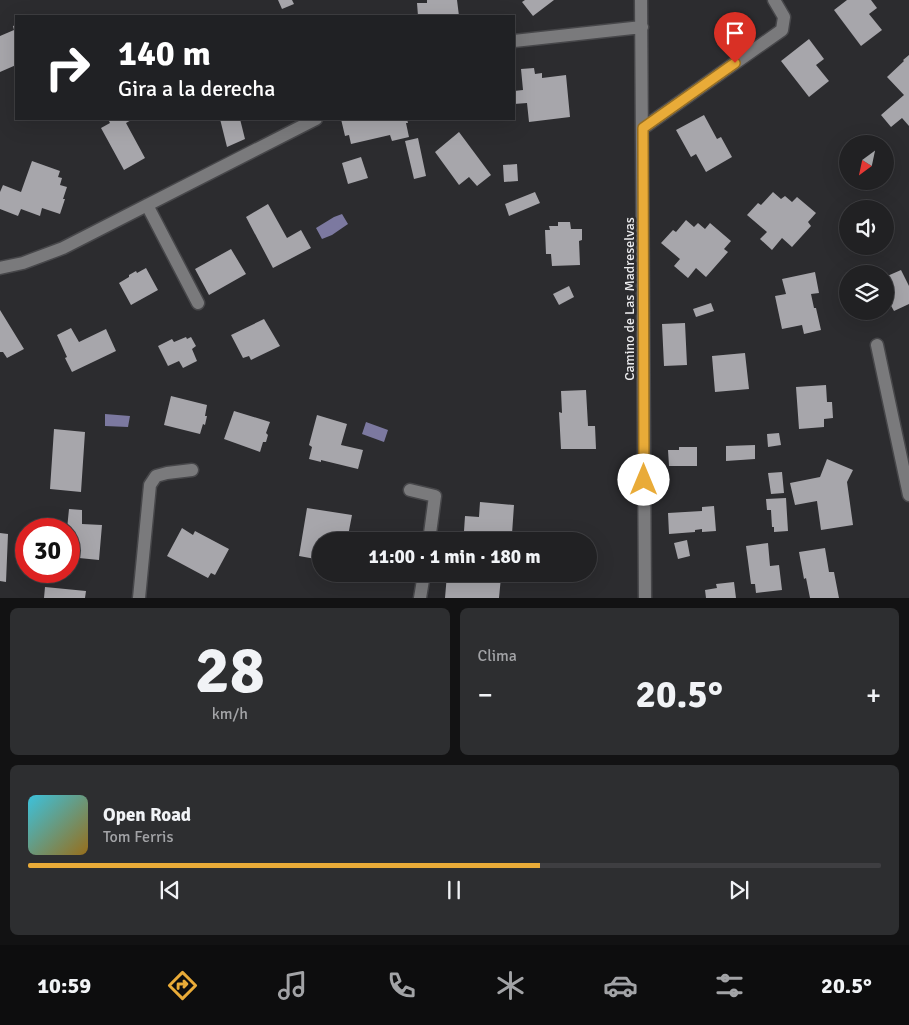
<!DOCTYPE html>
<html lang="es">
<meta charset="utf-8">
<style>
body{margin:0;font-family:Signika,sans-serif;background:#2d2e30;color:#f1f3f6;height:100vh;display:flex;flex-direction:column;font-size:19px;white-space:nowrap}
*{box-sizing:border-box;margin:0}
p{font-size:16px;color:#a2a3a6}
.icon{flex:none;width:28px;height:28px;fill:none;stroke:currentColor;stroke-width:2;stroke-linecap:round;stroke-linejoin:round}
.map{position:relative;height:598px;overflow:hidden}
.drawer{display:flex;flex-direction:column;gap:10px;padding:10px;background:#121213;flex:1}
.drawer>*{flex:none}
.guide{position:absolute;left:15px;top:15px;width:500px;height:105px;border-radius:0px;box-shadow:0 5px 20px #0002,0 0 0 1px #3e3e41;background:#202124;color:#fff;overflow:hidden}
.needle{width:32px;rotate:213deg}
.buttons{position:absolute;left:839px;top:135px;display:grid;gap:10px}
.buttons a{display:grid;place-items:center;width:55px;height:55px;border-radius:50%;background:#212123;box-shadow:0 5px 20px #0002,0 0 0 1px #3e3e41;font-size:25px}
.speed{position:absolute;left:15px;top:518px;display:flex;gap:10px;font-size:25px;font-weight:700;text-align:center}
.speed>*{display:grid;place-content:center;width:65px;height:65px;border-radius:50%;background:#212123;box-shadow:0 5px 20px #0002,0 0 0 1px #3e3e41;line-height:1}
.speed .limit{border:8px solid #d22;background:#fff;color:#111}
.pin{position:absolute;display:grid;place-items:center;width:42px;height:42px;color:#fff;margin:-51px -21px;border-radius:50% 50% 50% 0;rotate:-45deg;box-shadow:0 0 5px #0007}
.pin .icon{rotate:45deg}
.me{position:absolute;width:55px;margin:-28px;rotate:0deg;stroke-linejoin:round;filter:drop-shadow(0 0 4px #0008)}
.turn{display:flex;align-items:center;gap:18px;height:105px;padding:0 20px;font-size:22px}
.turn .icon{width:65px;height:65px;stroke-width:2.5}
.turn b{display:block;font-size:35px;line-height:42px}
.big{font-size:38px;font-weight:700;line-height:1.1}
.drawer .tile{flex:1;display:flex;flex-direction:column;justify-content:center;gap:8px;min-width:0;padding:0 18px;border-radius:8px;background:#2d2e30}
.drawer .dial{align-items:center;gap:0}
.dial b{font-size:65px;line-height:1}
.song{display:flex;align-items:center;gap:15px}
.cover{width:60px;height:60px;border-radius:8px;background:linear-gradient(135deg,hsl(190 70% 55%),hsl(40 70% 35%))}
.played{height:5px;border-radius:2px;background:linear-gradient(90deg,#e9ab38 60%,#3e3e41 60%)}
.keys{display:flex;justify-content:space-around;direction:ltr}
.heat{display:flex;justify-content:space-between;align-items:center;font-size:28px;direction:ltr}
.drawer .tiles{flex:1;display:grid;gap:10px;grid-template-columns:1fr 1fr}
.tile:last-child{grid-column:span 2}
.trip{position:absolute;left:312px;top:532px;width:285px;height:50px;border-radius:25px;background:#212123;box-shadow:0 5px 20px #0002,0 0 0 1px #3e3e41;font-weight:700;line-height:50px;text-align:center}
.dock{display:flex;height:80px;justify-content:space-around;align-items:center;background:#0d0d0e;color:#a2a3a6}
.dock .icon{width:35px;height:35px}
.dock .current{color:#e9ab38}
.dock b{font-size:22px;color:#f1f3f6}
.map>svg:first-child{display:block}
</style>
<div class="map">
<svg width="909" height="598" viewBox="0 0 909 598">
<rect width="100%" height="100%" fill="#2c2c2f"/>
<!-- water -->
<path fill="#7c79a0" d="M342,214L348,224L332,235L322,239L316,228L334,217Z
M105,414L130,416L128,427L105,426Z
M366,422L388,430L384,442L362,434Z"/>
<!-- building -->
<path fill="#a7a6ab" d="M278,0H292L294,4L282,9Z
M427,0H457L459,16H418L417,3H427Z
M525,0H554L533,16L522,2Z
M847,0H871L877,8L869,14L882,30L861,46L834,10Z
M16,25V65L0,72V36L14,30L13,26Z
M809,39L824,59L816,65L829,81L809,97L781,61Z
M909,55V126L902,118L891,127L881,115L904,95L887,77L904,61L903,60Z
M534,68L535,74L542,73V78L566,75L570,117L529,122L527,103L514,104V91L523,90L521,69Z
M704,115L717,139L721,137L732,157L706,172L696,154L691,157L676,130Z
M108,119H133L126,123L145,158L124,170L101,128L110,123Z
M220,119H240L245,139L227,147Z
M341,119H407L408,123H406L409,137L392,141L390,135L351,144L349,135L345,136Z
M459,132L491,175L477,186L469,177L459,185L435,152Z
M418,138L426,176L414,179L405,141Z
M361,157L368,178L348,184L342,163Z
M32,161L60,171L58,177L62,178L60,185L67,187L63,199H65L60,214L42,208L40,216L21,209L18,216L0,209V192L3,185L21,192Z
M517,164L518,181L504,182L503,165Z
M535,192L540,203L509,216L505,204Z
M773,192L781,199L785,196L792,202L797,197L816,213L808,222L811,226L792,247L782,238L772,250L760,239L767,232L747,215L758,203L761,205Z
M268,204L287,238L301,230L311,248L273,268L246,217Z
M686,220L694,227L698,223L705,229L710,223L731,241L724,249L728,252L706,277L696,268L688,278L674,266L680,259L661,243L673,230L676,232Z
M558,222H570L571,229H582V240L579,241L580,265L552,266L551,254H546L545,230H550L549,226H558Z
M231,249L246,274L209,295L195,269Z
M146,268L158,290L131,305L119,283L129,277V275L136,271L137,273Z
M901,270L909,286V304L894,311L885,295V277Z
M815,272L819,293L811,294L814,308H816L821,330L804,334L802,325L782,329L775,296L786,294L782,279Z
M569,286L574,297L559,305L553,294Z
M711,303L714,311L696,317L693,309Z
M0,310L24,349L7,358L3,352H0Z
M264,319L280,346L251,360L249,356L243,358L231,335Z
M685,323L687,365L664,366L662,324Z
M71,328L79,342L106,329L116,351L72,372L65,358L67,357L57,335Z
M186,337L187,339L191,337L196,346L192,349L197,361L183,368L179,361L168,366L158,346L172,339L174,342Z
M745,353L749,389L715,392L712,356Z
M826,385L827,402H832L833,418L824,419V427L799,429L796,387Z
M586,390L588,426H595L596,449H561L559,412L562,413L561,391Z
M171,396L207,405L205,416H207L205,425L203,424L200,434L164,425Z
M234,411L270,422L266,433L268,435L266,442H263L260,452L224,439Z
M317,415L347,424L341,445L363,450L358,469L321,460V462L309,459L312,447L309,445Z
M54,429L85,432L81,492L50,489Z
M779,433L781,445L768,447L767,434Z
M755,445V459L726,461V446Z
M679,447H697V466H669L668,450H679Z
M827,459L853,470L847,482L853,525L821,530L817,501L795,505L790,483L820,477Z
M782,472L784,493L771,494L768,473Z
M786,498L788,531L774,532V527H772L771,510H767L766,499Z
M480,502L514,505L512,534L464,531L465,516L479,517Z
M714,506L716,531L702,532V529L695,530V532L669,534L668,513L702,511V507Z
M307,508L352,515L347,541H321V560L299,556Z
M69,509L82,510V524L102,525L99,560L69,557V529H67Z
M182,528L193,535L195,531L229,549L215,575L211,573L208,578L167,556Z
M0,533L8,534L6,582L0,581Z
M687,540L690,556L678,559L674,543Z
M768,543L770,566L779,565L782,590L756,593L755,584H751L746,546Z
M825,548L829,572H834L839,598H810L806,578L804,579L799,552Z
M447,574L501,577L499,598H445Z
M734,582L736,598H706L705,590L717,588L716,584Z
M45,587L86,591L85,598H44Z"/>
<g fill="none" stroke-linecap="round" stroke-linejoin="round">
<!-- minor casing -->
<g stroke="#47474a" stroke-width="15">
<path id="minor" d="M641,0L645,598
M514,41L642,27
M643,128L782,30L784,17L774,0
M147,205L198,303
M0,268L23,263L63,248L316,119
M877,345L909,495
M410,490L435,496L429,541
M139,598L150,485L156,476L167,473L192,470
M420,598L424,574"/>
</g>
<!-- minor -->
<use href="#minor" stroke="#7a7a7c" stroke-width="12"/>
</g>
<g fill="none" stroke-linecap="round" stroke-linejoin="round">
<!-- route casing -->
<g stroke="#976f24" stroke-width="12">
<path id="route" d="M644,480L643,128L735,63"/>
</g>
<!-- route -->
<use href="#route" stroke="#e9ab38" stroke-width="9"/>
</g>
<g text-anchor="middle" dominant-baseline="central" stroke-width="5" stroke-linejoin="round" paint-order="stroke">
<!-- street labels -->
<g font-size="14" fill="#ececee" stroke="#2c2c2f">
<text transform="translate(629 299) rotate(-90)">Camino de Las Madreselvas</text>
</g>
</g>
</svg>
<div class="buttons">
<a><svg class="needle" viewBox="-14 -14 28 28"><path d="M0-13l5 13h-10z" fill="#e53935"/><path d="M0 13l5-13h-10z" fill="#a2a3a6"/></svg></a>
<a><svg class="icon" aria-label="sound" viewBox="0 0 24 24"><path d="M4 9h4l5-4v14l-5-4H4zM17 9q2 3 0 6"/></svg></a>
<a><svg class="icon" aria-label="layers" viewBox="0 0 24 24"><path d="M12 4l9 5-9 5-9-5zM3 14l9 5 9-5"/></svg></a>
</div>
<div class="speed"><div class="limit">30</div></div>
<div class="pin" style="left:735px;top:63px;background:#d93025"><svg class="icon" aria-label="arrive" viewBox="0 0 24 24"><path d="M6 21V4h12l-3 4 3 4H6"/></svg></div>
<svg class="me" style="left:644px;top:480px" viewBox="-20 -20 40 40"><circle r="19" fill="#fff"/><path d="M0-13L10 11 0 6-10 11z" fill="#e9ab38"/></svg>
<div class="trip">11:00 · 1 min · 180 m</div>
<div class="guide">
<div class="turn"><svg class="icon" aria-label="right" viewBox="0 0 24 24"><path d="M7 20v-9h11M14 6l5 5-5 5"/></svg><div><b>140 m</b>Gira a la derecha</div></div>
</div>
</div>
<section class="drawer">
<div class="tiles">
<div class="tile dial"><b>28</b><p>km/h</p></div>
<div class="tile"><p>Clima</p>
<div class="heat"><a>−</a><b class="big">20.5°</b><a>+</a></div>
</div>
<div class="tile">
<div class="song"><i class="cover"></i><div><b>Open Road</b><p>Tom Ferris</p></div></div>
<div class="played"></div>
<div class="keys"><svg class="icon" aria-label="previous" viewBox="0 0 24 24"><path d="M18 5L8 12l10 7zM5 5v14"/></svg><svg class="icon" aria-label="pause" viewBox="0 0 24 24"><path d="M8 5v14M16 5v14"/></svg><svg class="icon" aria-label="next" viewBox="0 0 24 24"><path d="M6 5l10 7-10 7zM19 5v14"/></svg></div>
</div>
</div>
</section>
<nav class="dock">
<b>10:59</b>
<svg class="icon current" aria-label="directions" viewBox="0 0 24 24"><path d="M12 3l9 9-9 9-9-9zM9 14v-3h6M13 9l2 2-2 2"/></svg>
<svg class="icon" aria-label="music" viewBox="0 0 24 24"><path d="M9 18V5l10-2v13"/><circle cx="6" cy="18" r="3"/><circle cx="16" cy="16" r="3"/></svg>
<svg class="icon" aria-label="phone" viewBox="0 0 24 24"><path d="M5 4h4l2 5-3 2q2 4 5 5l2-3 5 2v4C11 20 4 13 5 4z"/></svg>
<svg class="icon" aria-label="climate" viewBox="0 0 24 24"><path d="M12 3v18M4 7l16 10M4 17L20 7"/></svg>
<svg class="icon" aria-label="car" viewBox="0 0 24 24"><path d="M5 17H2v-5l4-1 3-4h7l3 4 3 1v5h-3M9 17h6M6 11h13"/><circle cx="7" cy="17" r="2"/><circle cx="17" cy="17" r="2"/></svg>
<svg class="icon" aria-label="filters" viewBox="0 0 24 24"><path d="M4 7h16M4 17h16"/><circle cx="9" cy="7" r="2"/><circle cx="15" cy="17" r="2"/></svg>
<b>20.5°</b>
</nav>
